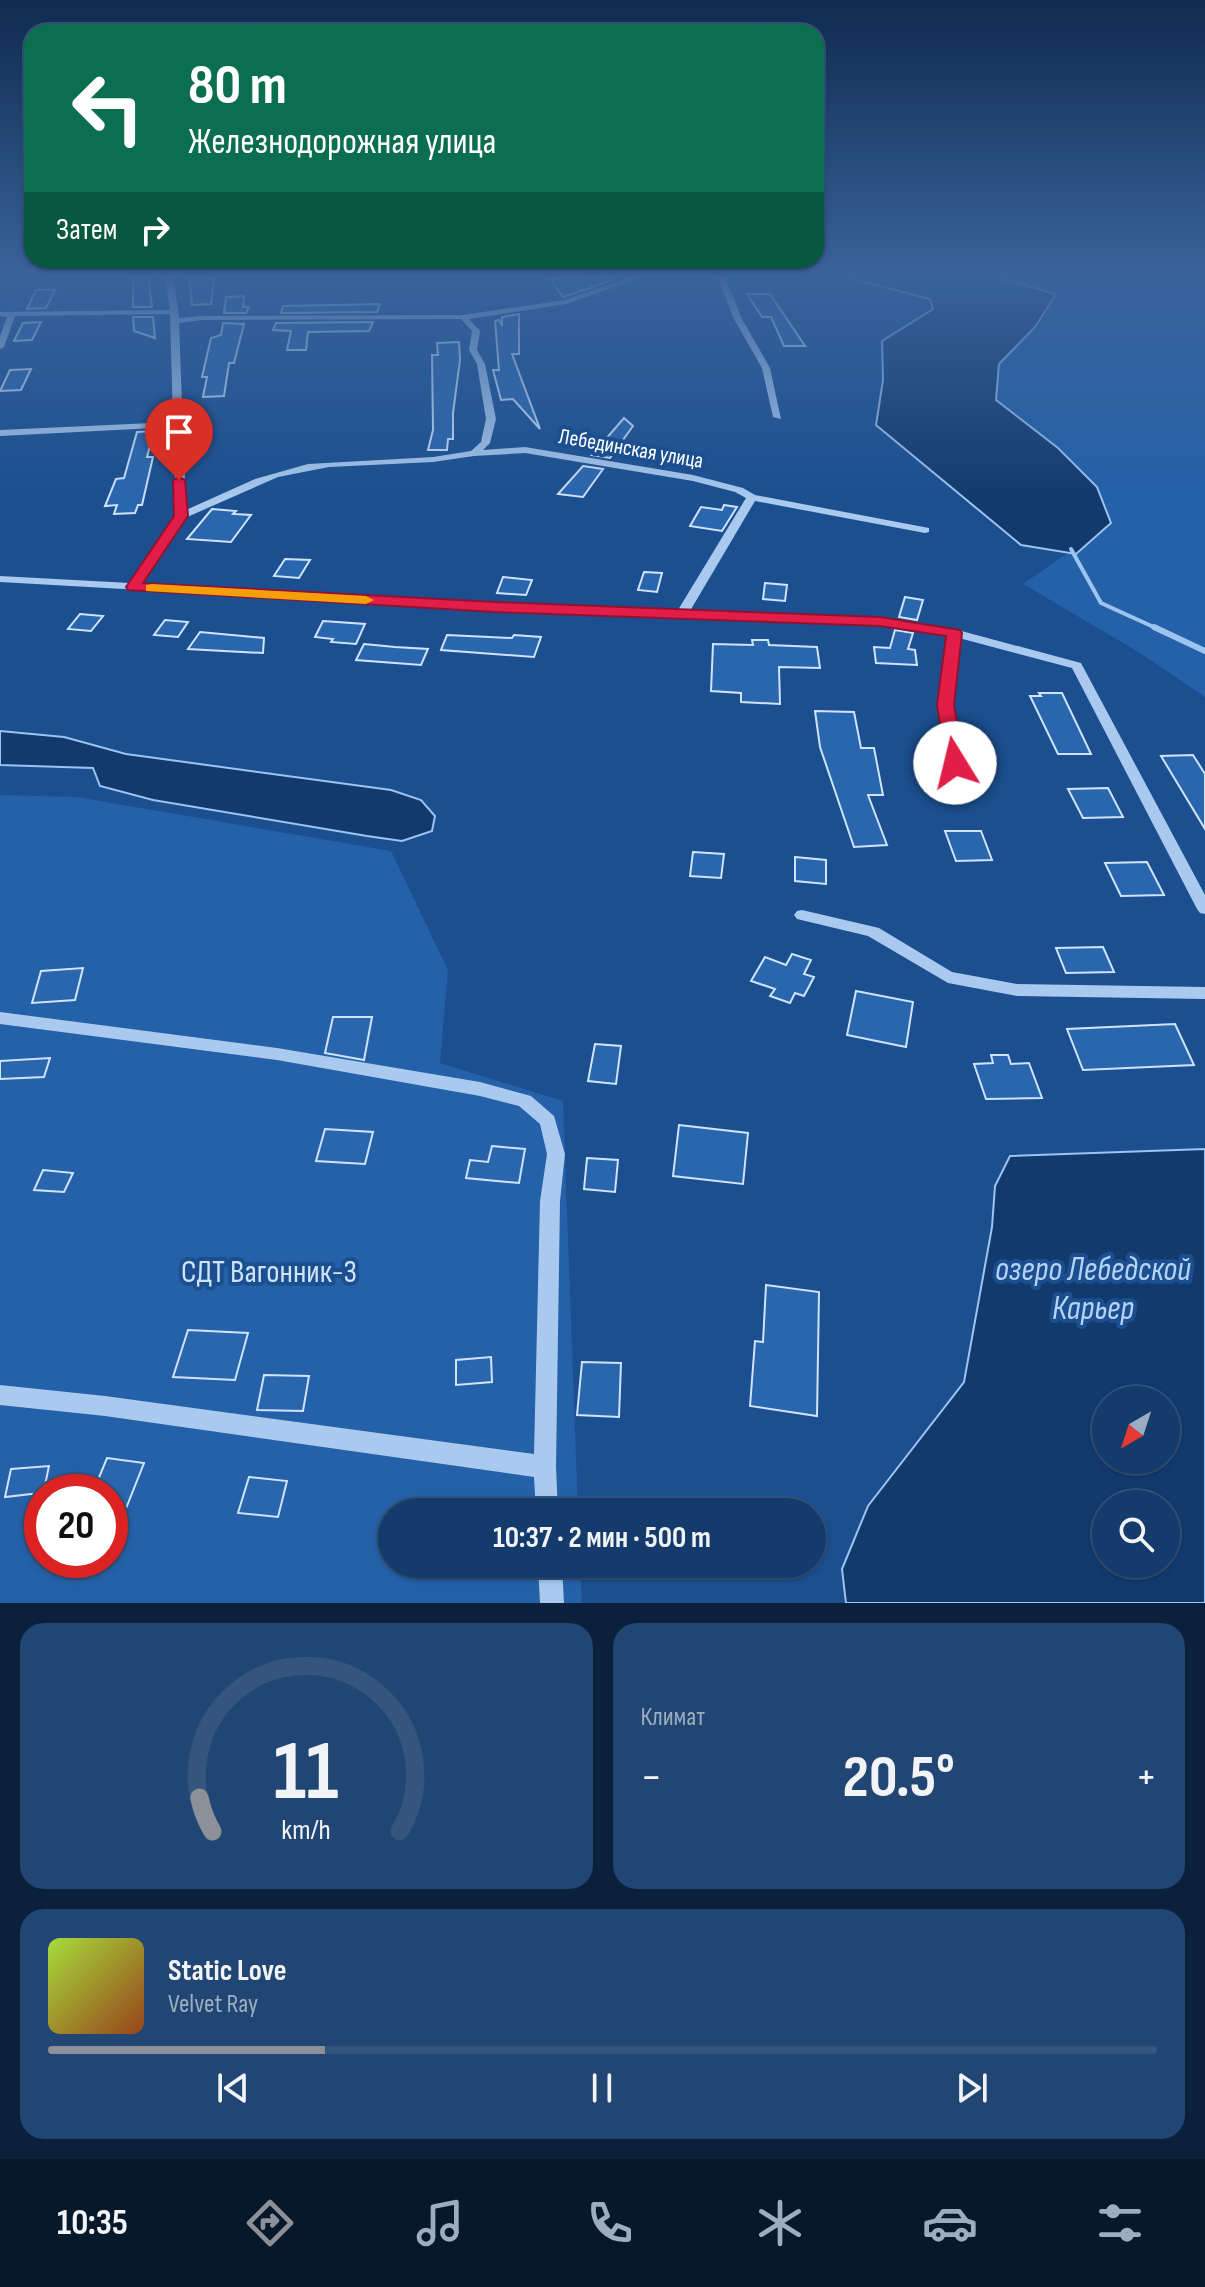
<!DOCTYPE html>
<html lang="ru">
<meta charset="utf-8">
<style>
body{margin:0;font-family:"Sofia Sans Condensed",sans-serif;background:#214673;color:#f1f3f6;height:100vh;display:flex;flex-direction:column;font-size:30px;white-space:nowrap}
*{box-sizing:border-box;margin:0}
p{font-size:26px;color:#9dadc1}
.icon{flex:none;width:44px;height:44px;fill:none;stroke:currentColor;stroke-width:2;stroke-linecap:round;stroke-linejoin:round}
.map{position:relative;height:1603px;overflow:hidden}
.panel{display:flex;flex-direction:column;gap:20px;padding:20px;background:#0b203b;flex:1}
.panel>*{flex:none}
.hud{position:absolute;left:24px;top:24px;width:800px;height:244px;border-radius:24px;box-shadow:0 2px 6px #0004,0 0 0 2px #33557e;background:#0b6e4f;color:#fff;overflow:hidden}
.needle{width:52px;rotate:219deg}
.controls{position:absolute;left:1092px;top:1386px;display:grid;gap:16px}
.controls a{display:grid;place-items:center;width:88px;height:88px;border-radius:50%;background:#143b6b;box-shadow:0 2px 6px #0004,0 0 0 2px #33557e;font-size:40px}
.speed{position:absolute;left:24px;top:1474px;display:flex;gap:16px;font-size:40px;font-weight:700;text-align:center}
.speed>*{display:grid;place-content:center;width:104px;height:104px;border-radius:50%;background:#143b6b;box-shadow:0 2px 6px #0004,0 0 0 2px #33557e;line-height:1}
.speed .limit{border:12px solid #d22;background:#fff;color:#111}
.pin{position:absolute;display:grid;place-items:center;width:68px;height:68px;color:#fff;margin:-82px -34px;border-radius:50% 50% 50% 0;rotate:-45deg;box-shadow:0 0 8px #0007}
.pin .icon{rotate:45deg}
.me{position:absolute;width:88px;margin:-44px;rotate:351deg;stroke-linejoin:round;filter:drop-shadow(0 0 6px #0008)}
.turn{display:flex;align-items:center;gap:28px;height:168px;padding:0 32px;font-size:36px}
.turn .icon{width:104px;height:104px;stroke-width:2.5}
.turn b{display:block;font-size:56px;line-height:68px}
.then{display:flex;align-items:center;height:76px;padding:0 32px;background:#0003;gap:16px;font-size:30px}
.big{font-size:60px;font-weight:700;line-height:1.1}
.panel .card{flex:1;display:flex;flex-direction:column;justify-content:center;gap:12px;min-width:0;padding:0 28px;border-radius:24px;background:#214673}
.panel .dial{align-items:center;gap:0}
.dial svg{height:208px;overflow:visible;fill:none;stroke:#33557e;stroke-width:7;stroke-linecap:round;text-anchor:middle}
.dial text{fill:#f1f3f6;stroke:none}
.song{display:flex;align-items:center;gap:24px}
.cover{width:96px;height:96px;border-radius:12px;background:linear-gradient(135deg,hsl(80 70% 55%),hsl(20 70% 35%))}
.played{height:8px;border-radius:4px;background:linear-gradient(90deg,#8c9099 25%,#33557e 25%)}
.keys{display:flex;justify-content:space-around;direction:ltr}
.heat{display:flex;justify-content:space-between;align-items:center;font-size:44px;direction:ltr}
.panel .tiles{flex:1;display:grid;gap:20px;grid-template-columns:1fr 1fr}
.card:last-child{grid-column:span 2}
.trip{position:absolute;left:378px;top:1498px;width:448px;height:80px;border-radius:40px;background:#143b6b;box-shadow:0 2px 6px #0004,0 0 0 2px #33557e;font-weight:700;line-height:80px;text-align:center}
.menu{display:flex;height:128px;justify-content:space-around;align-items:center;background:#08182b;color:#9dadc1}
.menu .icon{width:56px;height:56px}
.menu .current{color:#8c9099}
.menu b{font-size:36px;color:#f1f3f6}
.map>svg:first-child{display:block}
</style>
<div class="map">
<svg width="1205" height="1603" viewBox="0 0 1205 1603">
<rect width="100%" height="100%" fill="#1b4f8f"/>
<!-- green -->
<path fill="#2461a8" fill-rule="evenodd" d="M985,274H1205V697L1140,653L1023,584L1111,523L1096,487L1058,448L996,400L999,364L1035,327L993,276Z
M0,795L77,797L391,851L448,970L440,1063L563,1101L578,1512H392V1564H580L582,1603H0ZM42,1492H110V1560H42Z"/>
<!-- water -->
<path fill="#123a6d" stroke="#9cc4f0" stroke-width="2" fill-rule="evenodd" d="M834,274H985L1056,294L1035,327L999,364L996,400L1058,448L1097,487L1111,523L1076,554L1021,545L876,425L883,380L882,341L933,309L930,299Z
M0,731L64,737L126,754L391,790L421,800L435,816L432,831L402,841L367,836L153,800L100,786L93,768L0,765Z
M1205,1149V1603H846L842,1569L868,1506L964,1382L992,1227L995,1186L1010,1156ZM1106,1400H1166V1460H1106ZM1106,1504H1166V1564H1106Z"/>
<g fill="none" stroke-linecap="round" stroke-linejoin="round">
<!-- stream-far1 -->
<path stroke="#9cc4f0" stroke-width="4" d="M1071,549L1101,603L1158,629"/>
<!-- stream -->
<path stroke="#9cc4f0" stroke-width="6" d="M1154,627L1205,651"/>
</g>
<!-- building -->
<path fill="#2a66ad" stroke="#cfe3fa" stroke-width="2" d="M133,274H148L152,307H133Z
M189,274H208L209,278H214L211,304L192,305Z
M595,275L605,276L610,281L563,297L550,279Z
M36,290H55L46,308L27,309Z
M747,294H770L805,346H784L771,317H762Z
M244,296L243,307H249L246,313H224L226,297Z
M380,304L377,312L281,313L283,306Z
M519,314V354H512L540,429L513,399L501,400L493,370H499L495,321L499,320L502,326V317Z
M133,317H153L155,338L134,331Z
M41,322L32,340L14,341L23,323Z
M373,322L369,331L308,332L306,350H287L291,331L273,330L276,323Z
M223,323L244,324L234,363H229L224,396L203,397L207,377H202L211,338L221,335Z
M459,342L460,360L453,413V439H448L447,450H428L433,430L432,355H438L437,343Z
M31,369L21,390L0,391L10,370Z
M624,418L633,426L610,458L592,455Z
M154,431L147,457H153L142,505H138L135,513L114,514L117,505L105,506L116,479L124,478L137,432Z
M583,466L603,469L583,497L558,494Z
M724,505L737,507L722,531L690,526L701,507L722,510Z
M212,509L236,511L233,514L251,515L231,542L187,539Z
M285,559L310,560L299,578L274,576Z
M644,572L662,573L657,592L638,590Z
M503,577L532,580L526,595L497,593Z
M765,583L787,585L785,601L763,599Z
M905,597L923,600L917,620L899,617Z
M80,614L103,616L91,631L68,629Z
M165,620L188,622L178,637L154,635Z
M323,621L365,624L356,644L331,642L333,639L315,637Z
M895,630L913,633L908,649L915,650L917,665L876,663L874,647L890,648Z
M200,632L264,638L263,653L188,649Z
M447,635L512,638L514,635L541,637L534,657L441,650Z
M752,640H768L769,645L817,647L820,668L779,667L780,704L741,702V693L711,691L713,644L753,645Z
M364,644L395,647L428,649L421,665L356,660Z
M1039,693H1062L1091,754H1058L1030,696H1041Z
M815,711L854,712L861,748H874L883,795H868L887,845L854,847L820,747Z
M1193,755L1205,774V829L1161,756Z
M1108,788L1123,817L1083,818L1068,789Z
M945,831H981L992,860L956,861Z
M693,852L724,854L721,878L690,876Z
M795,857L826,860V884L795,881Z
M1147,862L1164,895L1121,896L1105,863Z
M1103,947L1114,972L1066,973L1056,948Z
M792,954L811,960L804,974L814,977L804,996L795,993L790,1003L770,996L775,989L751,981L765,957L786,965Z
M83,968L75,1000L32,1003L41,971Z
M856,991L913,1002L906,1047L847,1035Z
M333,1017H372L364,1060L325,1053Z
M1175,1024L1194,1065L1083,1070L1067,1029Z
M595,1044L621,1046L616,1084L588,1081Z
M991,1055H1008L1011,1064L1029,1063L1042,1098L986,1099L974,1064L993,1063Z
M50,1058L44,1077L0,1079V1061Z
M679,1125L748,1133L743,1184L673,1176Z
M325,1129L373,1132L365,1164L316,1161Z
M492,1146L525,1149L519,1183L466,1178L470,1160L488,1162Z
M587,1158L618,1160L615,1192L584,1189Z
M43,1170L73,1173L64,1192L34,1190Z
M766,1285L819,1292L817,1416L750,1406L755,1341L763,1342Z
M188,1330L248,1333L235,1380L173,1377Z
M491,1357L492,1382L456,1385V1360Z
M582,1362L621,1363L619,1417L577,1415Z
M264,1375L309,1376L303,1411L257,1410Z
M107,1458L144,1463L125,1511L110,1509V1492H93Z
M49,1466L44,1490L40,1493L5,1497L11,1469Z
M249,1477L287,1481L278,1517L238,1513Z"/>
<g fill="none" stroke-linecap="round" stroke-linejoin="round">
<!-- minor -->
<path fill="#a9c9ee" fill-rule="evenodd" d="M165,274H173L179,318L201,316L463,315L565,300L640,274H652L566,304L469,319L480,331L477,350L485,364L496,419L490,443L483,450L525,447L693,475L743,488L755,495L929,528V532L925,533L755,501L690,611L880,617L954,629L1081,663L1205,895V914L1200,913L1197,909L1072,668L959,638L951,705L962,763L955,767L948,763L939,705L948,636L880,625L495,610L0,582V576L130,583L176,516L174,427L0,436V430L173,422L170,314L15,316L4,347L0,349V336L7,317L0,316V312L170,310ZM461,319L472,331L469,350L477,364L486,419L481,442L471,451L433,457L308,464L255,479L186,510L179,323L201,320ZM525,453L693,481L735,492L746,498L678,610L495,604L141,584L185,518L278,477L329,467L433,462L474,456Z
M716,274H724L742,319L770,368L781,419L773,417L762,368L734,319Z
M802,910L879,928L952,972L1017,984L1205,987V999L1017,996L948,983L868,936L797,919L794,915L797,911Z
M0,1012L277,1048L480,1082L531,1096L554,1116L565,1154L560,1201L556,1467L558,1512H536L534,1477L105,1416L0,1405V1385L105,1396L534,1454L540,1201L547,1154L540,1124L519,1106L480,1096L277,1060L0,1024Z
M538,1564H562L564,1603H540Z"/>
</g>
<!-- sky -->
<linearGradient id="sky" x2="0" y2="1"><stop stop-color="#0f2b4f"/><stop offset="0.55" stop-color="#39639b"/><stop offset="1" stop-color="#39639b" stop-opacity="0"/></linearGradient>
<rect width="1205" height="499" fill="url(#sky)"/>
<!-- route -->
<path fill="#e11d48" stroke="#92132f" stroke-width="2" d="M179,477L185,480L188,516L143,583L495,602L880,617L960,630L962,633L954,705L964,763L955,768L946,763L937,705L946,636L880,626L495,612L128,590L126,587L174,516L173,480Z"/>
<!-- slow -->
<path fill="#f59e0b" d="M152,584L366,596L374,600L366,604L146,591V585Z"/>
<g text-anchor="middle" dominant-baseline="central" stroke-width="8" stroke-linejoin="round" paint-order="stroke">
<!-- far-street labels -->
<g font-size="22" fill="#fff" stroke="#1b4f8f">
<text transform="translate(631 449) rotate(10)">Лебединская улица</text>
</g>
<!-- near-park labels -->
<g font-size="32" fill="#cfe3fa" stroke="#1b4f8f">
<text x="269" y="1272">СДТ Вагонник-3</text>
</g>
<!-- near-water labels -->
<g font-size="34" font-style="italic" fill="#b5d3f5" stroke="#1b4f8f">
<text x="1093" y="1269">озеро Лебедской<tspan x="1093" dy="39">Карьер</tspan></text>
</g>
</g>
</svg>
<div class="controls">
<a><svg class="needle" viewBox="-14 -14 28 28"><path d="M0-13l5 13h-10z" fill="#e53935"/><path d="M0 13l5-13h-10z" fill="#9dadc1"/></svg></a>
<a><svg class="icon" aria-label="search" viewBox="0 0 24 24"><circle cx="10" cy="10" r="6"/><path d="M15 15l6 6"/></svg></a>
</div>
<div class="speed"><div class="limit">20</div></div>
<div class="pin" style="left:179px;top:480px;background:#d93025"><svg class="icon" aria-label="arrive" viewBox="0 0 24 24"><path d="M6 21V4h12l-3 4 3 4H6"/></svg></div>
<svg class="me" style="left:955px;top:763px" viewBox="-20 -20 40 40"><circle r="19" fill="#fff"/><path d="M0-13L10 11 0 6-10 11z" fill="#e11d48"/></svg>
<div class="trip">10:37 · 2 мин · 500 m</div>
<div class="hud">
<div class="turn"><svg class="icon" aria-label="left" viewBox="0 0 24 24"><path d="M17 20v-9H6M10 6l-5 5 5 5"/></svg><div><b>80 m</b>Железнодорожная улица</div></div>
<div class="then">Затем<svg class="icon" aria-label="right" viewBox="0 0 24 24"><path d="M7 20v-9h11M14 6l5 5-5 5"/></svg></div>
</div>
</div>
<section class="panel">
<div class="tiles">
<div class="card dial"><svg viewBox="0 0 100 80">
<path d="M14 69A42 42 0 1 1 86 69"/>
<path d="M14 69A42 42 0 0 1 9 56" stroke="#8c9099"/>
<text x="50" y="56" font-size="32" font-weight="700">11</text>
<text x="50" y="72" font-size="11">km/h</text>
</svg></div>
<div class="card"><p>Климат</p>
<div class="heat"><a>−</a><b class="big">20.5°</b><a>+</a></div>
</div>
<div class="card">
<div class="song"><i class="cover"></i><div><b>Static Love</b><p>Velvet Ray</p></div></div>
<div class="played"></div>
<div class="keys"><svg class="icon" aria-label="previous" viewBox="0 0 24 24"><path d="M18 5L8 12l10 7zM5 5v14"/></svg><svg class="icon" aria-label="pause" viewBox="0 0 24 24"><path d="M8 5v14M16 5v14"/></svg><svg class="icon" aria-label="next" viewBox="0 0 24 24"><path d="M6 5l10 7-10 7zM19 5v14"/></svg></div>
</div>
</div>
</section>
<nav class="menu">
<b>10:35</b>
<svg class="icon current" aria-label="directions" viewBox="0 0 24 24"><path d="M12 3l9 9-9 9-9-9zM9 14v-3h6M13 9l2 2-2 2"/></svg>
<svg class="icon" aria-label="music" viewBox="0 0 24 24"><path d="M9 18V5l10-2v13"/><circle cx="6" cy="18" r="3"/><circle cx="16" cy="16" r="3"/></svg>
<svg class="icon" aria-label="phone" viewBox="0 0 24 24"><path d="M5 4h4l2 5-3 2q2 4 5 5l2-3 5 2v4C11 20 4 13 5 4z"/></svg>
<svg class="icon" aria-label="climate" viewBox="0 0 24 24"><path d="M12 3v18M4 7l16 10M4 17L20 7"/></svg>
<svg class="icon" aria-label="car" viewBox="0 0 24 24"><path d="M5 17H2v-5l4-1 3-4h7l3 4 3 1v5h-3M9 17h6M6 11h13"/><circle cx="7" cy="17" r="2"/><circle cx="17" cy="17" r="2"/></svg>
<svg class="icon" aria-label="filters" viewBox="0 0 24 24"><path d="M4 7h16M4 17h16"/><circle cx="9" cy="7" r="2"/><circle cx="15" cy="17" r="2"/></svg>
</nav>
